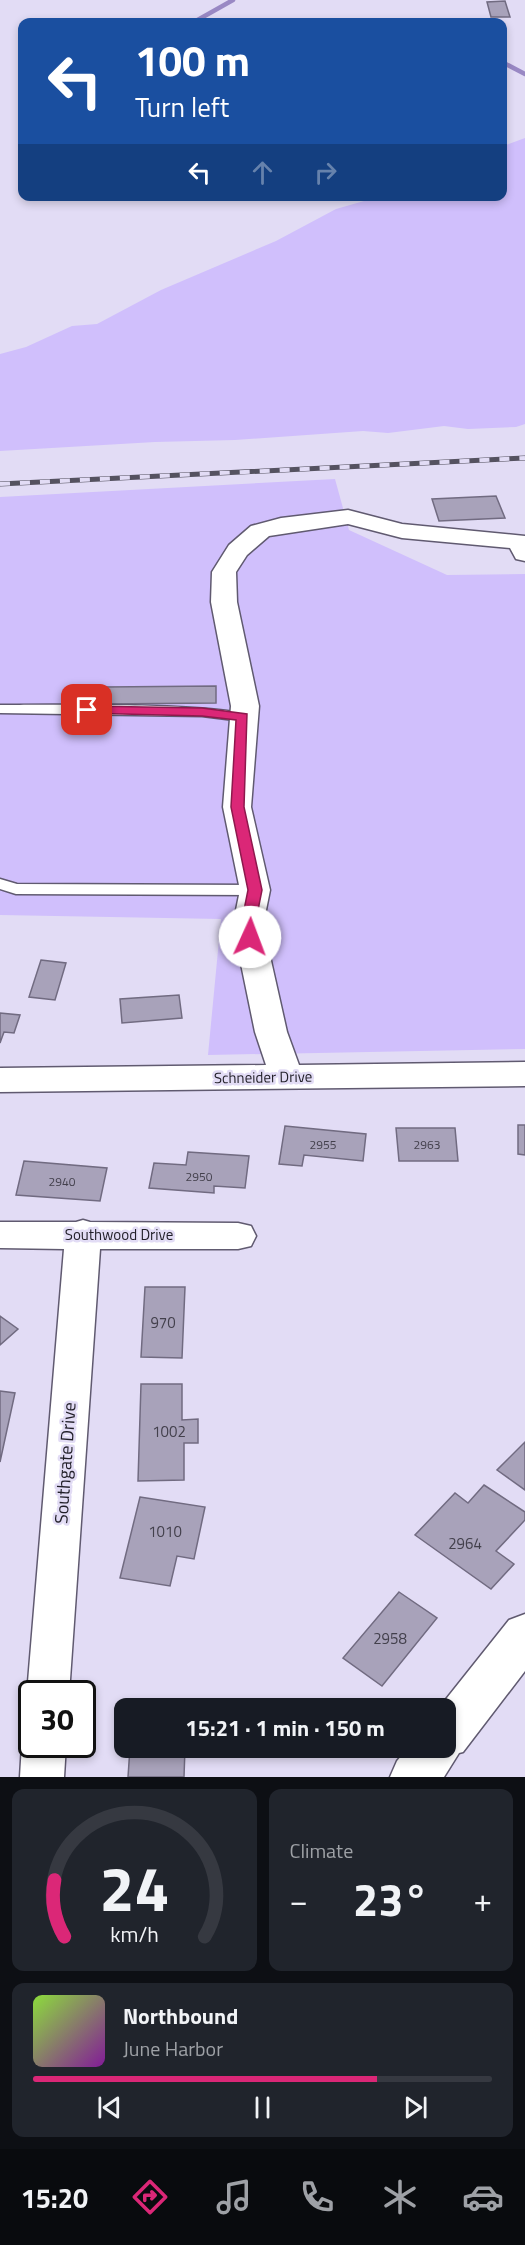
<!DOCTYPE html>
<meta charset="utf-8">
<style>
body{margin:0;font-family:"Titillium Web",sans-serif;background:#20242c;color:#f1f3f6;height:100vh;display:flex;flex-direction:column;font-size:22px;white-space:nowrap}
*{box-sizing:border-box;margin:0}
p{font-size:20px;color:#9ea1a6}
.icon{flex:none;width:33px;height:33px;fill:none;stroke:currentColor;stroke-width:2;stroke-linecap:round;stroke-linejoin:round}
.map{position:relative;height:1777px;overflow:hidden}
.panel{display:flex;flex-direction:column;gap:12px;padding:12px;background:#0d0f14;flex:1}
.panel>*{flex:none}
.banner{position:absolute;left:18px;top:18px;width:489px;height:183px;border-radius:12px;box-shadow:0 3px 9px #0003;background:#1a4fa0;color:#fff;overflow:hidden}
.speed{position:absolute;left:18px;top:1680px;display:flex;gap:12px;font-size:30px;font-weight:700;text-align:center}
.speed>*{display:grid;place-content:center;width:78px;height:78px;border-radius:50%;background:#171b24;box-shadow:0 3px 9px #0003;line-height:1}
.speed .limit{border:3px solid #111;border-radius:9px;background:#fff;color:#111}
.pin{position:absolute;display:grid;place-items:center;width:51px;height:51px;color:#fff;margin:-26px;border-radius:12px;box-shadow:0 3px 9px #0006}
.me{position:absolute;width:66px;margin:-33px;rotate:2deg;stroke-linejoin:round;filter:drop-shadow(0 0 4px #0008)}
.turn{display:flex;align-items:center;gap:21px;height:126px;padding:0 18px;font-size:27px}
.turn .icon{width:78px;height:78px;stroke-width:2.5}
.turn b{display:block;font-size:42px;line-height:51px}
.lanes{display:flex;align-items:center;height:57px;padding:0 18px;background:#0003;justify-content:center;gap:30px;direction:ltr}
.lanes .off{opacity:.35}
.big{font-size:45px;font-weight:700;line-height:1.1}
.panel .card{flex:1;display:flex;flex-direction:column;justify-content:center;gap:9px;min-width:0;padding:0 21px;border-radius:12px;background:#20242c}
.panel .dial{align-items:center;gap:0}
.dial svg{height:156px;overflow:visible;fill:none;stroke:#363941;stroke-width:7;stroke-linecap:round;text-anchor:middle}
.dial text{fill:#f1f3f6;stroke:none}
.song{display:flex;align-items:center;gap:18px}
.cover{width:72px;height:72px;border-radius:9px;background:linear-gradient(135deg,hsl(90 70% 55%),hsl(290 70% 35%))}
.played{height:6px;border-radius:3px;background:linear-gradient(90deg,#db2777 75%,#363941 75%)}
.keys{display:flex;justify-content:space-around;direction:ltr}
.heat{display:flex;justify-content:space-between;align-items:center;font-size:33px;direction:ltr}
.panel .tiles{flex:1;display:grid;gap:12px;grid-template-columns:1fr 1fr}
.card:last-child{grid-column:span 2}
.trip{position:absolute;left:114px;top:1698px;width:342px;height:60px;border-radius:12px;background:#171b24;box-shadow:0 3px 9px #0003;font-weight:700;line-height:60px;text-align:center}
.tabs{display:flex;height:96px;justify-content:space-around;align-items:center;background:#090b0e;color:#9ea1a6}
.tabs .icon{width:42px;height:42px}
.tabs .selected{color:#db2777}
.tabs b{font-size:27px;color:#f1f3f6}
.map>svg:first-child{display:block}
</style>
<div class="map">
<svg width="525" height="1777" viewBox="0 0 525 1777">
<rect width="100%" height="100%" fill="#e2dcf5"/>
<!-- green -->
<path fill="#d0bffc" d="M525,138V424L516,427L468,429L444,426L388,433L363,431L235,440L155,442L0,451V354L26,347L72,326L97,324L161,290L276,241L336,209L371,199L395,197L502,196L503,146Z
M335,479L349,530L447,575L525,574V1049L208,1055L221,919L0,915V497Z"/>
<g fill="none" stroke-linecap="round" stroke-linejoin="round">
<!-- stream -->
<path stroke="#9988c4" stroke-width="4.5" d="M194,22L233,0
M502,62L525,74"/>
</g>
<!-- building -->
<path fill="#a8a2ba" stroke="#716b81" stroke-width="1.5" d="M505,1L510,17H491L487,2Z
M496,496L505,518L439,521L432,499Z
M216,686V703L103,704L104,687Z
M41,960L66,963L55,1000L29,997Z
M179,995L182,1018L122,1023L120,999Z
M0,1013L20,1015L14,1033L4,1032L0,1043Z
M518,1125H525V1155L518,1154Z
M285,1126L366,1134L363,1161L304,1155L302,1166L279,1164Z
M396,1128H455L458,1161H399Z
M188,1152L249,1156L245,1188L214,1186V1193L149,1188L154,1163L186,1165Z
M24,1161L107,1168L100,1201L16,1195Z
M145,1287H185L182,1358L141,1357Z
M0,1316L18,1329L0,1345Z
M141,1384H182V1420L198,1419V1443H184V1480L138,1481Z
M0,1391L15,1393L0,1462Z
M525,1442V1490L497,1470Z
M484,1485L525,1512V1520L496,1551L514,1564L491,1589L415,1535L455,1493L468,1503Z
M140,1497L205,1507L194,1559L177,1556L170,1586L120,1578Z
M399,1592L437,1618L382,1686L343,1658Z
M130,1748H185L184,1777H128Z"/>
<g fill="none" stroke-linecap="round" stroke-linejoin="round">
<!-- lane casing -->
<g stroke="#605a70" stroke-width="3">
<path id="lane" d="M0,705C34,705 234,702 249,717L242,721L202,716L0,713Z
M0,879L17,884L255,885L263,890L255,895L16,894L0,889Z"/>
</g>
<!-- street casing -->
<g stroke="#605a70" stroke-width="3">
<path id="street" d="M348,510L402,524L525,536V561L516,559L510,548L402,538L348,524L269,536L247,555L236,572L237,602L259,706L251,807L270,890L263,925L287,1032L299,1065L525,1062V1086L0,1092V1068L266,1065L255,1032L233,925L240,890L223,807L231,706L211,602L212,572L229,545L251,526L281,518Z
M83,1220L90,1222L238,1223L251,1226L256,1236L251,1246L238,1249H100L69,1694H32V1705L27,1694L64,1249L0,1248V1222H76Z
M32,1729V1744H66L64,1777H20L22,1744Z"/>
</g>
<!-- secondary casing -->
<g stroke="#605a70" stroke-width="3">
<path id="secondary" d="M525,1614V1671L463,1752L459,1753L444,1777H390L397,1761L408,1748H446V1708H439L509,1620Z"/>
</g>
<!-- lane -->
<use href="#lane" fill="#fff" fill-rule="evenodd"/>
<!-- street -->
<use href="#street" fill="#fff" fill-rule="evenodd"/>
<!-- secondary -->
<use href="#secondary" fill="#fff" fill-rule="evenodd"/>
<!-- rail casing -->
<g stroke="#555260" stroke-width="5">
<path id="rail" d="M0,484L525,458"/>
</g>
<!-- rail -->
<use href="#rail" stroke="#e2dcf5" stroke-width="4" stroke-dasharray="10" stroke-linecap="butt"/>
</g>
<!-- route -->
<path fill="#db2777" stroke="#8e194d" stroke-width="1.5" d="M87,706L202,708L247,714L244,807L262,890L255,925L257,937L255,940H246L241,925L248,890L231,807L236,720L202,716L83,713V707Z"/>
<g text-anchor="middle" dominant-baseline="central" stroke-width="5" stroke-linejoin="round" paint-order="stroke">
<!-- number labels -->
<g font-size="12" fill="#43404c">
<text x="323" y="1144">2955</text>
<text x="427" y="1144">2963</text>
<text x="199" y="1176">2950</text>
<text x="62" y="1181">2940</text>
</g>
<!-- street labels -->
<g font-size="15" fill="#211f28" stroke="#e2dcf5">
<text transform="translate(263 1077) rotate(-1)">Schneider Drive</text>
<text x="119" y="1234">Southwood Drive</text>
</g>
<!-- near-number labels -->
<g font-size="15" fill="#43404c">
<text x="163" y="1322">970</text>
<text x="169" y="1431">1002</text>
<text x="165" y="1531">1010</text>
<text x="465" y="1543">2964</text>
<text x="390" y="1638">2958</text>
</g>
<!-- near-street labels -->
<g font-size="18" fill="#211f28" stroke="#e2dcf5">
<text transform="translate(65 1463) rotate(-86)">Southgate Drive</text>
</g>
</g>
</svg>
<div class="speed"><div class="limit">30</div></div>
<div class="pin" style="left:87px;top:710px;background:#d93025"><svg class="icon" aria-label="arrive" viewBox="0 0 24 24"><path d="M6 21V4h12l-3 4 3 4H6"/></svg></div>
<svg class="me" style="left:250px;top:937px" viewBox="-20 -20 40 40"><circle r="19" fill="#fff"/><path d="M0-13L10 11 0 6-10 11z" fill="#db2777"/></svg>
<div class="trip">15:21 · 1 min · 150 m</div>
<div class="banner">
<div class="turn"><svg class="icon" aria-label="left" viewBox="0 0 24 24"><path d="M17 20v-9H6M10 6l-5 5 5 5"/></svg><div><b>100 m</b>Turn left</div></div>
<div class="lanes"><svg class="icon" aria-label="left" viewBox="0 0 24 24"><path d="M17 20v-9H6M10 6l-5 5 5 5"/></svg><svg class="icon off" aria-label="ahead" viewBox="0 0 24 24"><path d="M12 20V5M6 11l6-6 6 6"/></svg><svg class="icon off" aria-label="right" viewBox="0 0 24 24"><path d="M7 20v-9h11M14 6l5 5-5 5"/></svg></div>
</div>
</div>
<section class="panel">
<div class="tiles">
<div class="card dial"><svg viewBox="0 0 100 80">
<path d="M14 69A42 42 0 1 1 86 69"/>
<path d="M14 69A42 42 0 0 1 9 40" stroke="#db2777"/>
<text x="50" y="56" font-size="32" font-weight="700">24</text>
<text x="50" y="72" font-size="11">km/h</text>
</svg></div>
<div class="card"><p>Climate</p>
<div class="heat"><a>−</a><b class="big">23°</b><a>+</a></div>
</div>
<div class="card">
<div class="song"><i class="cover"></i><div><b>Northbound</b><p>June Harbor</p></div></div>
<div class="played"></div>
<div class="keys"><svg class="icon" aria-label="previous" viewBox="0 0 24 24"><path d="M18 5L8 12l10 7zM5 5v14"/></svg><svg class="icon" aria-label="pause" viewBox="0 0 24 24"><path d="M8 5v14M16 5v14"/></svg><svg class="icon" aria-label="next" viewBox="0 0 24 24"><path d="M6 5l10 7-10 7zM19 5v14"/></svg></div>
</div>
</div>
</section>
<nav class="tabs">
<b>15:20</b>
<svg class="icon selected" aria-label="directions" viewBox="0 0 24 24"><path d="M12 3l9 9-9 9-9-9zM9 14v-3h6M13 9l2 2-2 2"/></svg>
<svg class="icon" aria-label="music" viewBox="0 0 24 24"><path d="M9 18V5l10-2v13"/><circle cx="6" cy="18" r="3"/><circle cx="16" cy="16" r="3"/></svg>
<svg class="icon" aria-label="phone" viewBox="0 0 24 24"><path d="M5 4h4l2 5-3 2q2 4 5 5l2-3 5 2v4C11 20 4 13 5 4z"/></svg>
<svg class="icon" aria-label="climate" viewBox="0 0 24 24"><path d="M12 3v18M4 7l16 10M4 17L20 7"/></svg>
<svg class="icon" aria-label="car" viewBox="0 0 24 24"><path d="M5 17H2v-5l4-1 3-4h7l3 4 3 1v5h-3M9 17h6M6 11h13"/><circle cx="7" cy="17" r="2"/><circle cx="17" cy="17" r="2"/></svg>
</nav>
